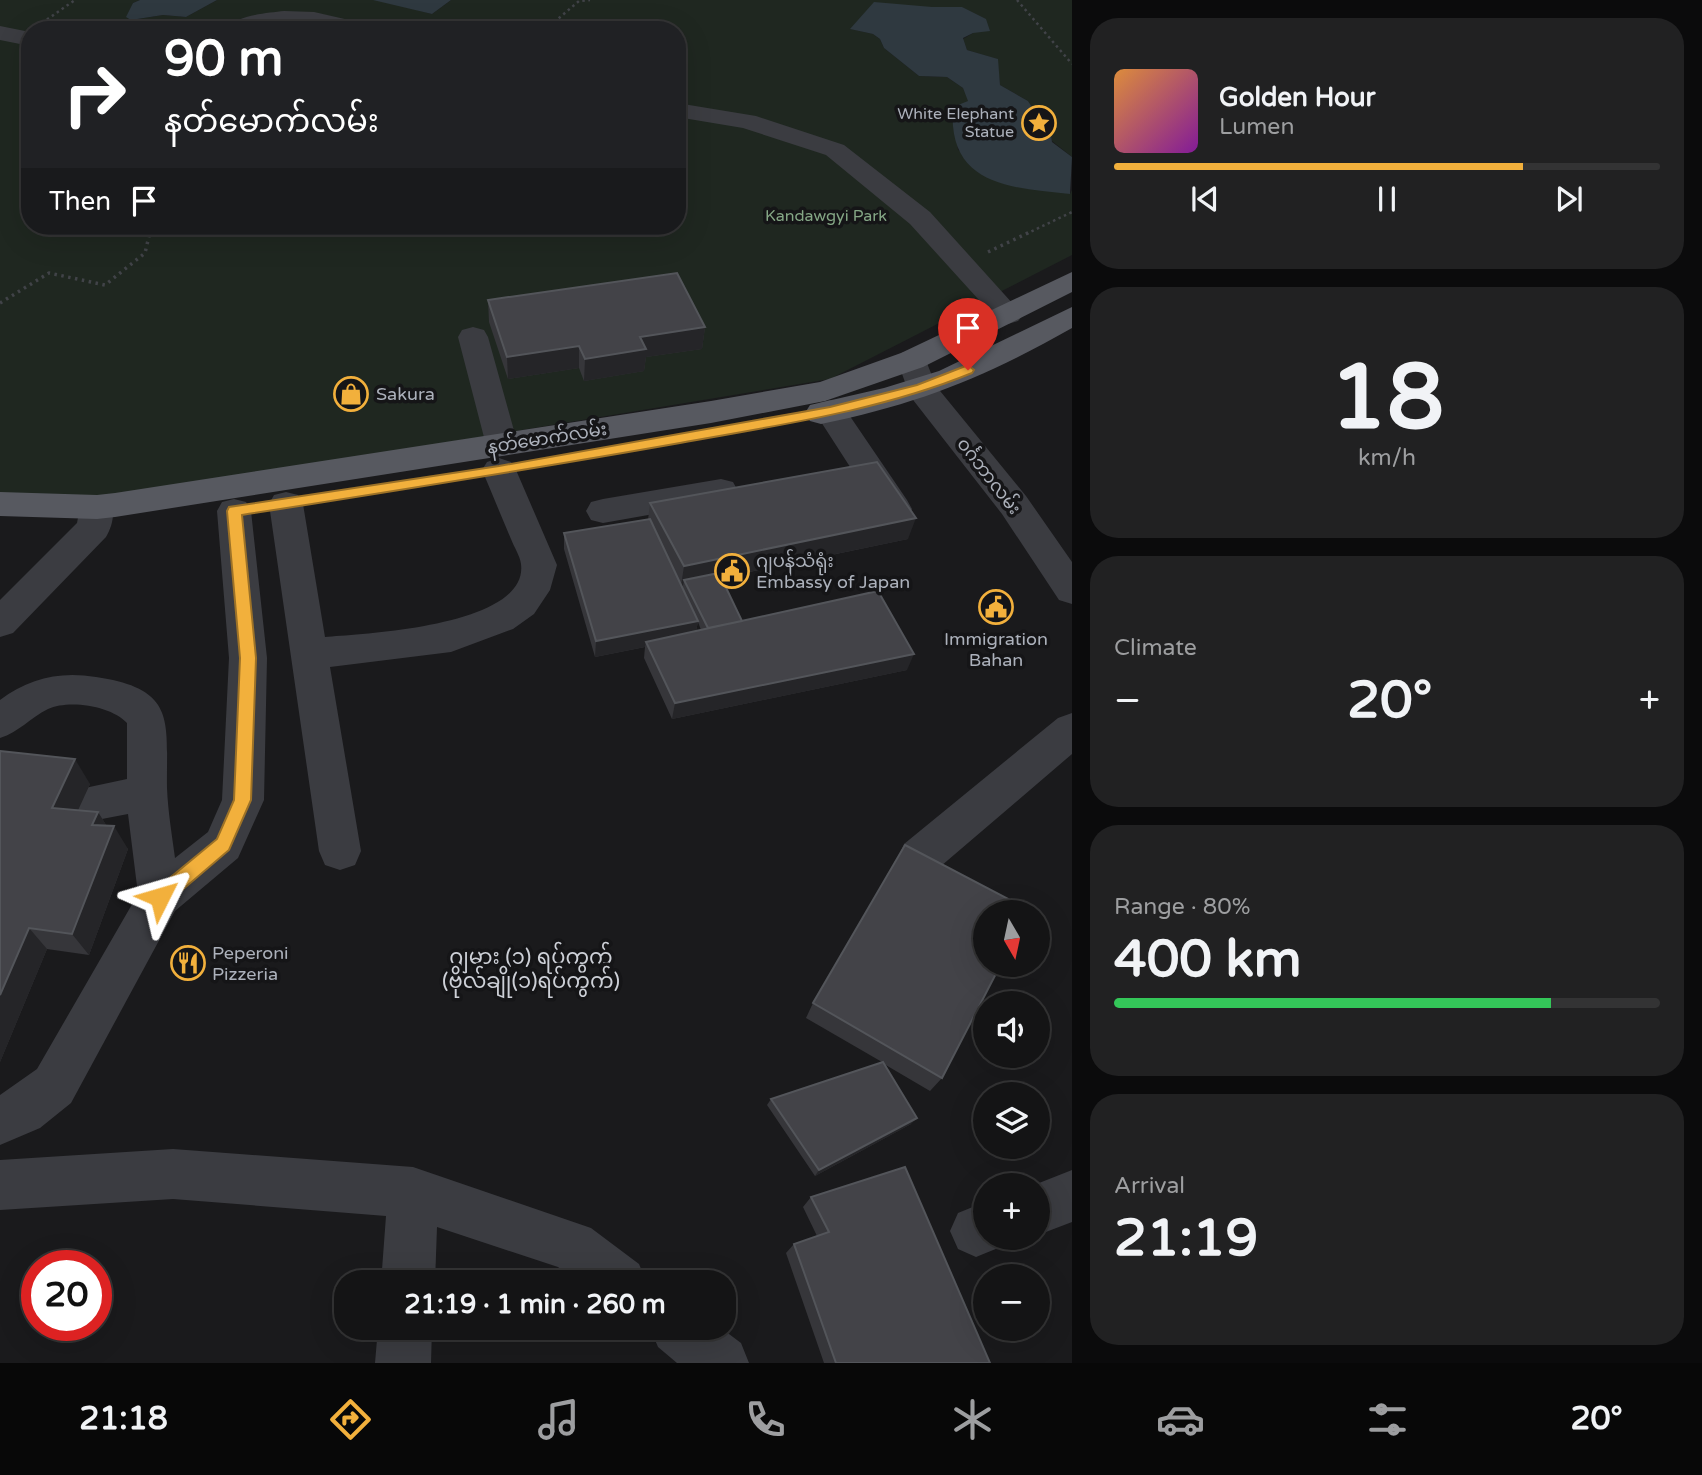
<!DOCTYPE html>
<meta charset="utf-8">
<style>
body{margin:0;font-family:"Varela Round","Noto Sans Myanmar",sans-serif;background:#212122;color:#f1f3f6;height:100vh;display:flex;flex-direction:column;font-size:26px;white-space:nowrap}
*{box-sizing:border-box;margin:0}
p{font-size:23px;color:#9d9ea0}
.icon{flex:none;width:38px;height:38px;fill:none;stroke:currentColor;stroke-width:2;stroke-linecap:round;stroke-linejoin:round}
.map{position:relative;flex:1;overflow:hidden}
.sheet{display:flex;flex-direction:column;gap:18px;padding:18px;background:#0b0b0c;width:630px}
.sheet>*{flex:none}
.top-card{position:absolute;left:21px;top:21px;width:665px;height:214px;border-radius:28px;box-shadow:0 7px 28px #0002,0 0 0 2px #333334;background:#202124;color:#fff;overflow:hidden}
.needle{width:46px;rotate:171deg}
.tools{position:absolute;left:973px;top:900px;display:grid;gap:14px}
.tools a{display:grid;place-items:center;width:77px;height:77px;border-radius:50%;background:#141415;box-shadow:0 7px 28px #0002,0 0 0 2px #333334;font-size:35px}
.speed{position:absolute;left:21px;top:1250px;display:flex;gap:14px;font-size:35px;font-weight:700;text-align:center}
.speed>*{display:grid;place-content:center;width:91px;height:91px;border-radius:50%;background:#141415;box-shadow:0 7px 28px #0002,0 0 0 2px #333334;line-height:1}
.speed .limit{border:10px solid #d22;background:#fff;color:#111}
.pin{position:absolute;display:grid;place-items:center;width:60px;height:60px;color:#fff;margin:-72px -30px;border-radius:50% 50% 50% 0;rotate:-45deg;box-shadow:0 0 7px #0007}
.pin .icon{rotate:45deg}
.me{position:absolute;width:77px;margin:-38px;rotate:50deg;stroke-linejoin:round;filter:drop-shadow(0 0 5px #0008)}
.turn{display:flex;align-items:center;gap:24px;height:147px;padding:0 28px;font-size:32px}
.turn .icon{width:91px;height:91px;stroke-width:2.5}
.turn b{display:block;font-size:49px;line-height:60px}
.then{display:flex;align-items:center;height:66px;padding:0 28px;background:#0003;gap:14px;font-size:26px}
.big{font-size:52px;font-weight:800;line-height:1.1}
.sheet .widget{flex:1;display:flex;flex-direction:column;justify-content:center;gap:10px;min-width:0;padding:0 24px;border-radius:28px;background:#212122}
.sheet .dial{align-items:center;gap:0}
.dial b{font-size:91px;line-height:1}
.song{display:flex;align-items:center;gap:21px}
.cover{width:84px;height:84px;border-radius:10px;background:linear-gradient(135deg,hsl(30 70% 55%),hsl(290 70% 35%))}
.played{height:7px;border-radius:4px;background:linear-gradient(90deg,#f2b03c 75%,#333334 75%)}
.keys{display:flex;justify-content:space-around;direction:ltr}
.heat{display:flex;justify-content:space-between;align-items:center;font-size:38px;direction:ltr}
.charge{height:10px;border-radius:5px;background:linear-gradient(90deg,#34c759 80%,#333334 0)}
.trip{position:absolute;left:334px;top:1270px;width:402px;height:70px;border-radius:28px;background:#141415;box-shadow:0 7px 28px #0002,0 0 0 2px #333334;font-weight:800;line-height:70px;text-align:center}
.menu{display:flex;height:112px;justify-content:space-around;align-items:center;background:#080808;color:#9d9ea0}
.menu .icon{width:49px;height:49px}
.menu .active{color:#f2b03c}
.menu b{font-size:32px;color:#f1f3f6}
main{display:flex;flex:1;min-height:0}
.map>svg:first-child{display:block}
</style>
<main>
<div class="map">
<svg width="1072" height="1363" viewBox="0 0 1072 1363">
<rect width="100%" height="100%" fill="#1a1a1c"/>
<!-- green -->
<path fill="#1f2720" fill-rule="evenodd" d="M0,0H140L133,3L131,20L163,15L186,17L217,0H379L432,14L451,0H1072V157L1052,141L1046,113L1034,110L1028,101L1000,85L997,59L967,50L963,39L973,33L962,7L932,8L851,29L873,34L880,39L884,48L919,76L947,77L963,88L969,101L953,119L958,150L1070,194L1072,190V255L830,379L92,501L0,495ZM30,30H677V226H30Z"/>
<!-- water -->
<path fill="#2f3940" d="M140,0H217L186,17L163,15L131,20L126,17L133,3Z
M373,0H451L432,14Z
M874,2L932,7H962L986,19L990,31L973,33L963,38L967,50L998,59L1000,85L1028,101L1034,110L1056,119L1057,127L1051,135L1052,142L1072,157L1070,194C1010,188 947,185 953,107L968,101L963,88L947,77L919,76L884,48L880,39L873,34L850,29Z"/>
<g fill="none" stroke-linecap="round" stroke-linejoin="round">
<!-- path-far1 -->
<path stroke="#414348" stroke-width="2.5" stroke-dasharray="2.5 3.5" stroke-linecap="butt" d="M1017,0L1072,64
M42,23L75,0
M545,30L579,1L590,0
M150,234L152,226
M1026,234L1072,212"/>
<!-- path -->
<path stroke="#414348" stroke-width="3.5" stroke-dasharray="2.5 4.5" stroke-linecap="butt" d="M988,252L1030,232
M0,303L49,273L105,285L145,253L150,232"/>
<!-- minor -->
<path fill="#3b3c41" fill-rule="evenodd" d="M284,11L314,12L371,25L374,30H337L299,24L257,30H225C235,15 267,13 284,11Z
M0,26L30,32V46L0,40Z
M677,103L756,116L844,145L930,212L1023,315L1018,321L1008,324L998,321L910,224L826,155L743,128L677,117Z
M473,327L484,330L488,337L518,445L514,453L502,456L490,453L486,445L458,337L462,330Z
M912,350L923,353L936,386L1026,496L1072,562V604L1059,600L1002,514L910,396L897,360L901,353Z
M830,400L841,403L907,500L912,509L907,518L895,521L883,518L814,411L819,403Z
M499,458L511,462L516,470L557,565L550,590L534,614L513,629L451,652L330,667L361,851L355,865L340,870L325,865L319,851L269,504L274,495L286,492L298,495L303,504L325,637C365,634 529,626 521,564C520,556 514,547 511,539C501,516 492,493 482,470L487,462Z
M721,479L733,482L738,491L733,500L603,523L591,520L586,511L591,502L603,499Z
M97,495L109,498C116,511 113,525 106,537L13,633L0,637V600L77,523L80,507L85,498Z
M234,499L246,502L251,511L267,658L264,800L238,858L175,911L71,1103L40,1128L0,1145V1095L37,1069L138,894L128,814L81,823L66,818L60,805L66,792L127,779V723C112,706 69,699 48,709C30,718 19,732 0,738V700C29,678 60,671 96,677C178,689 166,722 167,788C168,812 172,835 175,858L208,832L222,800L229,658L217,511L222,502Z
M1072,713V754L934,872L919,877L904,872L898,858L904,844L1058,718Z
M173,1149L413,1167L591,1228L639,1264L647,1283H577L558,1267L437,1227L435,1283H381L386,1216L173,1199L0,1210V1160Z
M1072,1170V1222L1038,1235V1185H1034Z
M985,1202V1237H1007L1003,1246L976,1257L958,1249L950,1231L958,1213Z
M378,1328H432L431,1363H375Z
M650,1328H721L741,1343L749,1363H677L658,1347Z"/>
<!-- major -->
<path fill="#575960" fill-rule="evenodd" d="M1072,272V292L923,367L825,401L711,423L115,517L97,519L0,516V492L97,495L115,493L711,401L820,382L901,353Z
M1072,307V328C986,377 919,404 821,424L810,421L805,413L810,405L884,388L939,371Z"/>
</g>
<!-- wall -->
<path fill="#36363a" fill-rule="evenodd" d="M488,300L705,327L702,349L646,357L644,371L584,381L579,368L508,379L489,322Z
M650,503L908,539L721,578L742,621L907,670L672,719L644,658L645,647L595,657L564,549V533L648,520ZM698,622L701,630L696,631Z
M0,751L90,784L78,810L98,812L106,825L128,849L89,955L47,949L0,1062Z
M813,1003L942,1078L930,1091L884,1064L911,1124L815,1176L767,1105L771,1099L882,1062L806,1018Z
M811,1197L990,1363H824L786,1253L794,1244L817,1236L803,1207Z"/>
<!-- shaded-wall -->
<path fill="#252528" d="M705,327L702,349L646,357L644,371L584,381L585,359L640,337Z
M579,346V368L508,379L507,357Z
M916,518L908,539L686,585L684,580L683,586H681L684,566Z
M698,621L695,637L646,642L645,647L595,657L596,641Z
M914,654L907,670L672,719L675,703Z
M75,759L90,784L68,832L52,808Z
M98,812L111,833L114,826L128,849L89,955L72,934L92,825Z
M29,928L47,949L0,1062V995Z
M917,1118L911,1124L815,1176L819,1170Z"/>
<!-- building -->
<path fill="#434348" stroke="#53555a" stroke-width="2" d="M677,273L705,327L640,337L646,349L585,359L579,346L507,357L488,300Z
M877,462L916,518L684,566L650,503Z
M650,519L698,621L596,641L564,533Z
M719,573L742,621L708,628L684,580Z
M878,591L914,654L675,703L646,642Z
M0,751L75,759L52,808L98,812L92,825L114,826L72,934L29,928L0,995Z
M905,845L1029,910L1028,912H985V964H1001L942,1078L813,1003Z
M883,1062L917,1118L819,1170L771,1099Z
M905,1167L990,1363H836L794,1244L829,1232L811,1197Z"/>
<!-- route -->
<path fill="#f2b03c" stroke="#9d7227" stroke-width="2" d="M968,365L974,370L972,373C879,411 779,425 680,443C534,469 388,492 242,515L256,658L251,800L229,850L167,903L160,906L154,903L151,897L154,891L217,839L234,800L240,658L227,511L229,507L499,466L830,407L917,385Z"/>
<!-- icons -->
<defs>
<g id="sight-ring" transform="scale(1.75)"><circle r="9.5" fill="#151517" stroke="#f2b03c" stroke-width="1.5"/><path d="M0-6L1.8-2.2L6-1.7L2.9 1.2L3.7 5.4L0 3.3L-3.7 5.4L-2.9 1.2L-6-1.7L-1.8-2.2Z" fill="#f2b03c"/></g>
<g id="shop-ring" transform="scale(1.75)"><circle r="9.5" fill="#151517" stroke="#f2b03c" stroke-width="1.5"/><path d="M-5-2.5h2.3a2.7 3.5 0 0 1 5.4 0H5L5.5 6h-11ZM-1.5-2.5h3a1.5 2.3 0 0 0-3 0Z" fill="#f2b03c"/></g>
<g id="civic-ring" transform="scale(1.75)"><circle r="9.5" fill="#151517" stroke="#f2b03c" stroke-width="1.5"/><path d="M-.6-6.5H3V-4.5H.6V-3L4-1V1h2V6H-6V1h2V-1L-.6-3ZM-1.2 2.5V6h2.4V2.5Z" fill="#f2b03c"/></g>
<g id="restaurant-ring" transform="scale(1.75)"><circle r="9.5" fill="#151517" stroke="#f2b03c" stroke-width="1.5"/><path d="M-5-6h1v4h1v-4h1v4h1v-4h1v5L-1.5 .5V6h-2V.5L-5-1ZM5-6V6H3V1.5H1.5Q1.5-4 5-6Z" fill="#f2b03c"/></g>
</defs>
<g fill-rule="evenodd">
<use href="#sight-ring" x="1039" y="123"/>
<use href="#shop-ring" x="351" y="394"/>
<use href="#civic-ring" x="732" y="571"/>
<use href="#civic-ring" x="996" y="607"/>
<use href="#restaurant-ring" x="188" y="963"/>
</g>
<g text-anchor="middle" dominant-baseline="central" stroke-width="7" stroke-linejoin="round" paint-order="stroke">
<!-- far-poi labels -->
<g font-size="16" fill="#acb1bb" stroke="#151517" text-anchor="end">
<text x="1014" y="114">White Elephant<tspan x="1014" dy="18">Statue</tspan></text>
</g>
<!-- far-park labels -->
<g font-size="16" fill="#84a685" stroke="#151517">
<text x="826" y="216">Kandawgyi Park</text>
</g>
<!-- poi labels -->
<g font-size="18" fill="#acb1bb" stroke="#151517" text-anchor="start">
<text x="376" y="394">Sakura</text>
<text x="756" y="561">ဂျပန်သံရုံး<tspan x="756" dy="21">Embassy of Japan</tspan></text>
<text x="996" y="639" text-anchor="middle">Immigration<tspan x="996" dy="21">Bahan</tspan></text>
<text x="212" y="953">Peperoni<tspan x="212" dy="21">Pizzeria</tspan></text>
</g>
<!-- street labels -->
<g font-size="18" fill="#acb1bb" stroke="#151517">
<text transform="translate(547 438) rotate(-9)">နတ်မောက်လမ်း</text>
<text transform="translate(989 476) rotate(52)">ဝင်္ဂဘာလမ်း</text>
</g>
<!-- quarter labels -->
<g font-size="21" fill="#cdd0d7" stroke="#151517">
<text x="531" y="957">ဂျမား (၁) ရပ်ကွက်<tspan x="531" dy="24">(ဗိုလ်ချို(၁)ရပ်ကွက်)</tspan></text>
</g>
</g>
</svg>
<div class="tools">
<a><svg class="needle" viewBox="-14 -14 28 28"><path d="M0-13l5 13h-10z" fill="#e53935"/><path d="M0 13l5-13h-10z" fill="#9d9ea0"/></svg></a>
<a><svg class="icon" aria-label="sound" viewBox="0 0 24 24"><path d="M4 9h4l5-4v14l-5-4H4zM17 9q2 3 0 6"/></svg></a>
<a><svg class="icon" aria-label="layers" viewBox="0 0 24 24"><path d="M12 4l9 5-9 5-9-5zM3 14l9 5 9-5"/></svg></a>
<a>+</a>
<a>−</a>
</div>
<div class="speed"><div class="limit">20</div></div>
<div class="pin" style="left:968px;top:370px;background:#d93025"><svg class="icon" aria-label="arrive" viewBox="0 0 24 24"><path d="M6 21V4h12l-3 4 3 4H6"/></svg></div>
<svg class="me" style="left:160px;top:897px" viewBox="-20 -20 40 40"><path d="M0-17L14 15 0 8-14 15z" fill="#f2b03c" stroke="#fff" stroke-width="4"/></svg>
<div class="trip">21:19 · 1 min · 260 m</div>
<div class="top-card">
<div class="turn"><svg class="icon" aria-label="right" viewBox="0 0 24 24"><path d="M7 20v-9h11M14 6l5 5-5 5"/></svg><div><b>90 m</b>နတ်မောက်လမ်း</div></div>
<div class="then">Then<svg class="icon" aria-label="arrive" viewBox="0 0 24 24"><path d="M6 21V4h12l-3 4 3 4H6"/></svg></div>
</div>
</div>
<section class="sheet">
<div class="widget">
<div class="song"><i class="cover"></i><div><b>Golden Hour</b><p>Lumen</p></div></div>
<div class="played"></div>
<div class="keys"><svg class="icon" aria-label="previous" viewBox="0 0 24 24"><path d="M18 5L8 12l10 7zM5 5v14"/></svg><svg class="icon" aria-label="pause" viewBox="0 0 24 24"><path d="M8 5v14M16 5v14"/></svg><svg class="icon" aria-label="next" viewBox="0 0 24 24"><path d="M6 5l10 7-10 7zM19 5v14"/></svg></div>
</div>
<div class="widget dial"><b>18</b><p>km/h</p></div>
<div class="widget"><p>Climate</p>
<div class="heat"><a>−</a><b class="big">20°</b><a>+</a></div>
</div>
<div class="widget"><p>Range · 80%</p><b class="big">400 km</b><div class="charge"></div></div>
<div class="widget"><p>Arrival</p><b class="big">21:19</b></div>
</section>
</main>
<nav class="menu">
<b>21:18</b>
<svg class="icon active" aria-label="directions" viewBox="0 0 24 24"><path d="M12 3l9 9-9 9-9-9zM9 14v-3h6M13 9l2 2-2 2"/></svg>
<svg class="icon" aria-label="music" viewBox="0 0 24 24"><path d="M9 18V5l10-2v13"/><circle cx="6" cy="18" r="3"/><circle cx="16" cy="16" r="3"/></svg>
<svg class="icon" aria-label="phone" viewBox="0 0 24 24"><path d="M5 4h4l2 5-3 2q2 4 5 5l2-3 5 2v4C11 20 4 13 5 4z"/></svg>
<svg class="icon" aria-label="climate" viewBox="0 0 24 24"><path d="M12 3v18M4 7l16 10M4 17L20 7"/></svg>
<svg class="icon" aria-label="car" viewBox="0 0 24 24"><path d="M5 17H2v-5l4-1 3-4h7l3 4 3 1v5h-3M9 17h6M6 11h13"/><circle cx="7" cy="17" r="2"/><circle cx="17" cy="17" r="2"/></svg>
<svg class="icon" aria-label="filters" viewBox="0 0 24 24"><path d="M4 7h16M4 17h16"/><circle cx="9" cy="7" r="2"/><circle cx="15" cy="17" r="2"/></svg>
<b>20°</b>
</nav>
